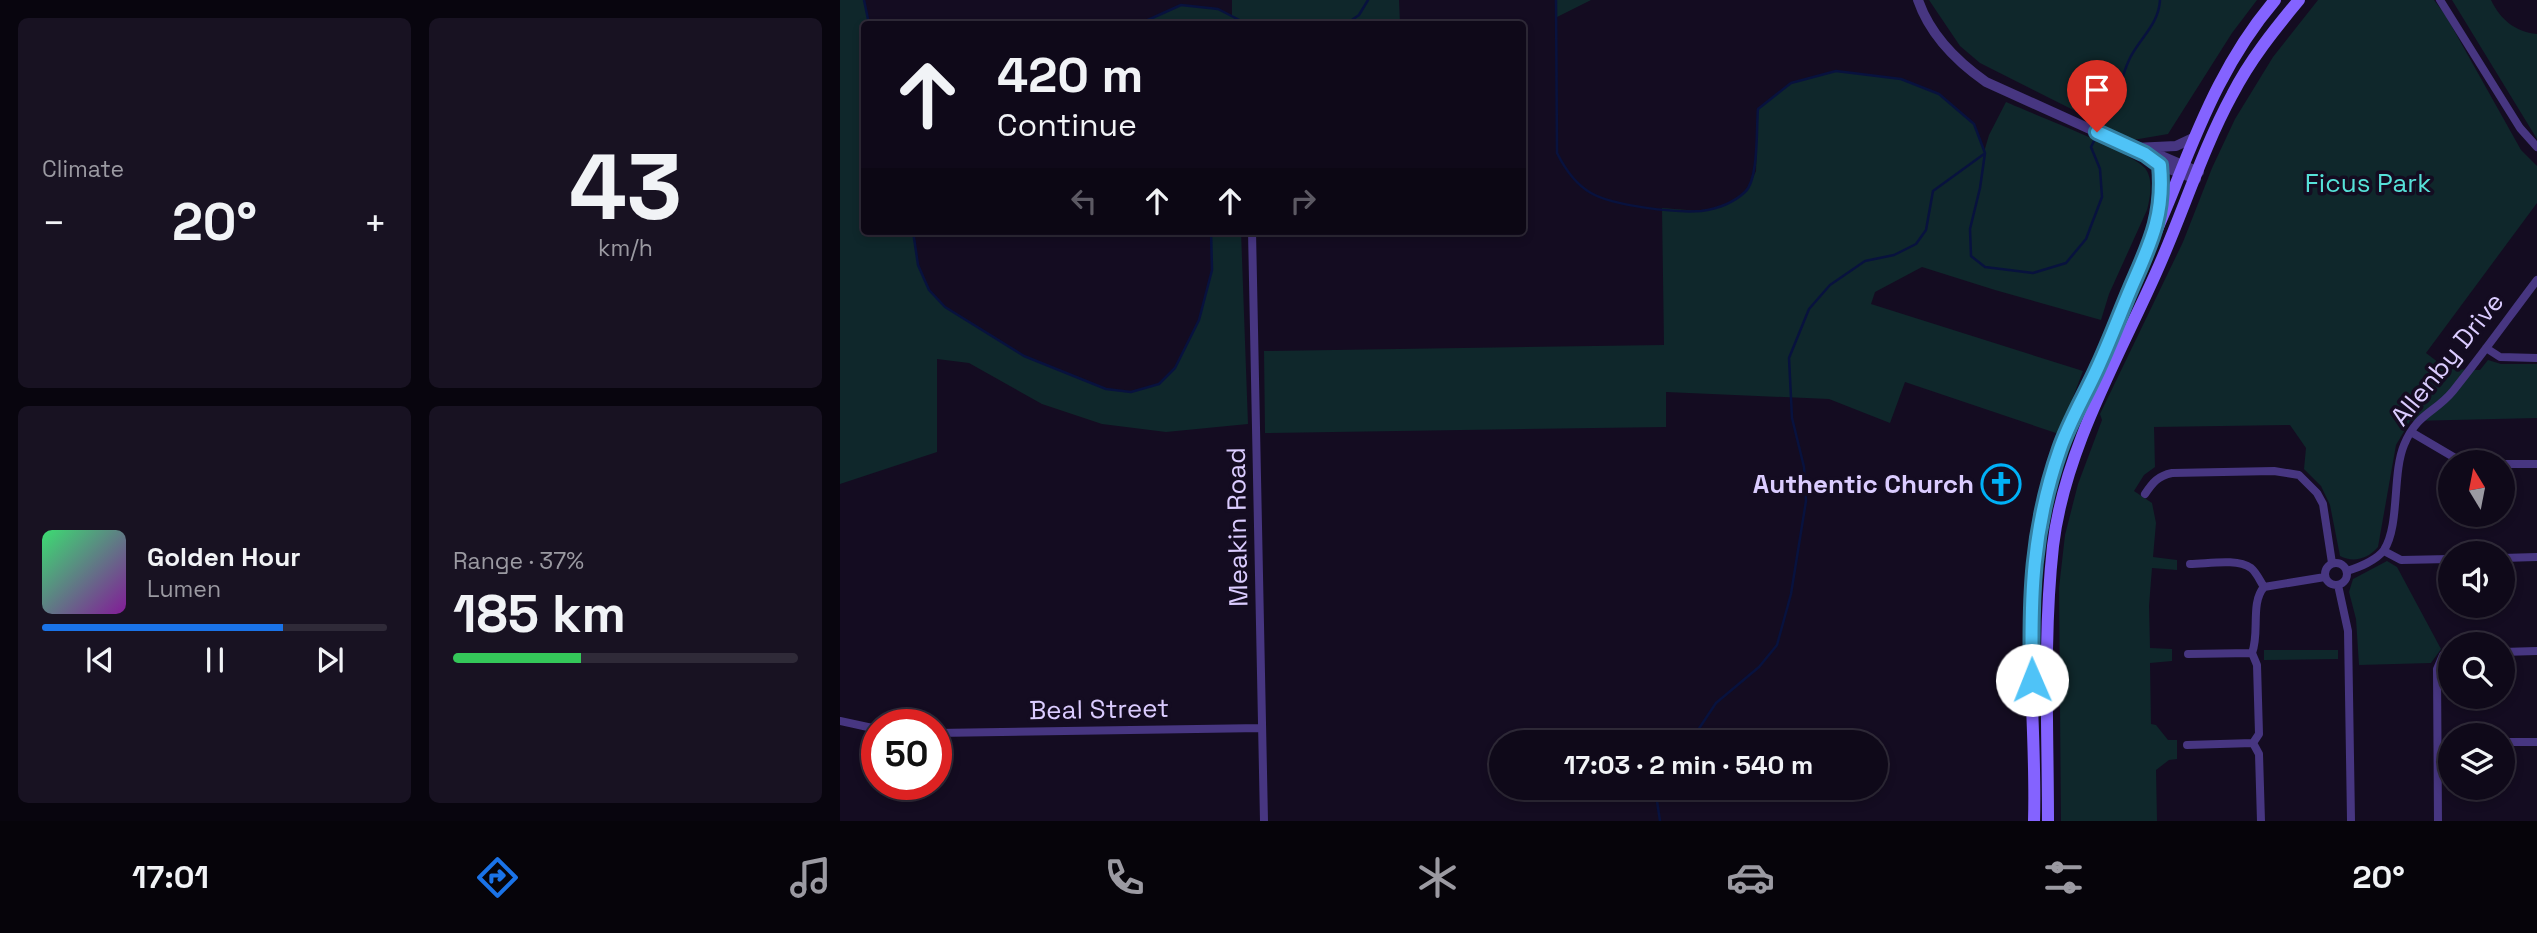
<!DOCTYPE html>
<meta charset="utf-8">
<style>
body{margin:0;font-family:"Space Grotesk",sans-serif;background:#181222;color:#f1f3f6;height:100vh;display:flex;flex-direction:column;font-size:26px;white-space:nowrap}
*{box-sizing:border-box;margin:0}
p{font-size:23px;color:#9b9aa2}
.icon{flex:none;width:38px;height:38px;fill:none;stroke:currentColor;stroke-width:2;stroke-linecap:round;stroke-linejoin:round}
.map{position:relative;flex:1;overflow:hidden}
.sheet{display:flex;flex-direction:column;gap:18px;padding:18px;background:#08050e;width:840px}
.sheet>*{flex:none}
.hud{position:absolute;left:21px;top:21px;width:665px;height:214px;border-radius:7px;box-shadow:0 4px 10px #0003,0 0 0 2px #2f2a38;background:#0f0919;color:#f1f3f6;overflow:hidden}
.needle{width:46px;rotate:350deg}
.fabs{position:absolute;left:1598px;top:450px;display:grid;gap:14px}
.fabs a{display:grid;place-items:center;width:77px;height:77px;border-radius:50%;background:#0f0919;box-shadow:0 4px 10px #0003,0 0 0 2px #2f2a38;font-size:35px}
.speed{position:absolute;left:21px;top:709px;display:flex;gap:14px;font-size:35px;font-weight:700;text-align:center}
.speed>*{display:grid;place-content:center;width:91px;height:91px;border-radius:50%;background:#0f0919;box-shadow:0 4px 10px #0003,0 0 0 2px #2f2a38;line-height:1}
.speed .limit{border:10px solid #d22;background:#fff;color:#111}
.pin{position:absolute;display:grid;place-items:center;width:60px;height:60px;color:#fff;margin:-72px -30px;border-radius:50% 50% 50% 0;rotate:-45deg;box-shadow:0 0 7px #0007}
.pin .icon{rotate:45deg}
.me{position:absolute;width:77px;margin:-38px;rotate:359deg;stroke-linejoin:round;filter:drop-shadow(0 0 5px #0008)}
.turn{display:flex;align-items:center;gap:24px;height:147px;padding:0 21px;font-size:32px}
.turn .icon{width:91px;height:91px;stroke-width:2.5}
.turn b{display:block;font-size:49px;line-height:60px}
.lanes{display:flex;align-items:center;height:66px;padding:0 21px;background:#0003;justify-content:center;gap:35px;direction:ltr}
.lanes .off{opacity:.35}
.big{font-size:52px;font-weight:800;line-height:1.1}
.sheet .tile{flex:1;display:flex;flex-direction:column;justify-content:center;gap:10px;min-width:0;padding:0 24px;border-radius:10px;background:#181222}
.sheet .dial{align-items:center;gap:0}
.dial b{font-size:91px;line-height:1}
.song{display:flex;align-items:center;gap:21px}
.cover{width:84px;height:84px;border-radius:10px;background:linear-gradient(135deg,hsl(140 70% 55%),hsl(290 70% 35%))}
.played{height:7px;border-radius:4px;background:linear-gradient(90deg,#1a73e8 70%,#2f2a38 70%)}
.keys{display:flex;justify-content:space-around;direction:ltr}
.heat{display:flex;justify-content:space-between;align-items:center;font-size:38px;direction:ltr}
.charge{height:10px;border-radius:5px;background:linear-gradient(90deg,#34c759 37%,#2f2a38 0)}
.sheet .tiles{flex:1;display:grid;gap:18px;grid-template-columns:repeat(2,1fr)}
.trip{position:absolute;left:649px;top:730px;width:399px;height:70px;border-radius:35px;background:#0f0919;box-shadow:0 4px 10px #0003,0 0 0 2px #2f2a38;font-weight:800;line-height:70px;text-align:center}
.dock{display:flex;height:112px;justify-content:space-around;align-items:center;background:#06040a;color:#9b9aa2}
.dock .icon{width:49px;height:49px}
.dock .selected{color:#1a73e8}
.dock b{font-size:32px;color:#f1f3f6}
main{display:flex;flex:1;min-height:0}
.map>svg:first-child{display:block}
</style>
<main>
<section class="sheet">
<div class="tiles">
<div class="tile"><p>Climate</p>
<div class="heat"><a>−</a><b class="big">20°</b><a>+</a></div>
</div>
<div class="tile dial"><b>43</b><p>km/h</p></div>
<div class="tile">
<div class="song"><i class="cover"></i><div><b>Golden Hour</b><p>Lumen</p></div></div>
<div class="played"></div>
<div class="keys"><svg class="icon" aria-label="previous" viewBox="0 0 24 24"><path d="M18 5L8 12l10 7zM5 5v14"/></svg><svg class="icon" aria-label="pause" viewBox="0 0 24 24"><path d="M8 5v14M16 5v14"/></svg><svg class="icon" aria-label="next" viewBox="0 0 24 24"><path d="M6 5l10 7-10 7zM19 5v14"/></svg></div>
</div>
<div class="tile"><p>Range · 37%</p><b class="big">185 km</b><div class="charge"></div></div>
</div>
</section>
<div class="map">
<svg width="1697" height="821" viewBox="0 0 1697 821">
<rect width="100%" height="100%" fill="#140c21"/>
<!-- green -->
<path fill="#0f272b" d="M0,0H24L29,24H24V231H73L78,265L89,290L105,307L184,356L266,389L291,392L319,384L335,368L359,320L372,271L371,231H401L408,424L326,432L262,424L202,404L129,363L97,359V452L0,484Z
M392,0H559L560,24H299L341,5L378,9L392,16Z
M716,0H751L715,18Z
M1089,0H1417L1392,33L1328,134L1293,140L1140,63L1120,46Z
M1478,0H1594L1606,16L1681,150L1697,166V203L1586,353L1607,369L1640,370L1648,360L1661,364H1697V418L1570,421L1556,445L1538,547C1528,559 1513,563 1500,556L1490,505L1481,486L1464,469L1466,448L1450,425L1314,427L1315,467L1304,475L1294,491L1312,503L1316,523L1313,557L1337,560V570L1312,568L1309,606L1310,648L1332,649V661L1310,663L1311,724L1316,725L1328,740H1337V759L1329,760L1316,770L1317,821H1221L1219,588L1225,535L1238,484L1262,420L1260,414L1343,242L1372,168L1395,119L1433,57Z
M1612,0H1651C1660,19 1675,32 1697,34V139Z
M996,71L1061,79L1099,94L1134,124L1144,152L1149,135L1166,102C1193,114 1290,151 1305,168C1314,180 1310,198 1307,210L1269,294L1261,320L1155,290L1082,267L1035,292L1031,304L1243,371L1219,434L1065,382L1050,423L989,399L826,392V427L425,433L424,351L824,345L822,208L860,211L882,207L907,191L916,171L918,109L951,83Z
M1547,561L1557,567L1601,649L1591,663L1519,665L1516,619L1509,592L1513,579Z
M1424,650H1498V659L1424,660Z"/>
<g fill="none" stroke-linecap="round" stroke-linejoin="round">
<!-- stream -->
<path stroke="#08123e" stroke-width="2.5" d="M24,0L29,24
M716,0L717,153C725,169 735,184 751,193C773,206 836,213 861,211C877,209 893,203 905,192C919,179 916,130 918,109L951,83L996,71L1061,79L1099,94L1134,124L1145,153L1140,188L1130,229L1131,256L1145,267L1193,273L1226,263L1246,239L1262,197L1260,169L1251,147L1257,135
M299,24L341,5L378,9L407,24
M440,24L460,22L483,24
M506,24L519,15L528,0
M1273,111C1278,94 1282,74 1290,58C1300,38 1319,24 1320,0
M1260,129L1264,122
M73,231L78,265L89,290L105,307L184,356L266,389L291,392L319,384L335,368L359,320L372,270L371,231
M850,742L876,703L919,667L937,645L951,594L966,501L964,467L952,418L949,358L969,309L990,285L1025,261L1054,255L1076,244L1086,230L1093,191L1144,154
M820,821L817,801L826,788"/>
<!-- minor -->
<path stroke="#473681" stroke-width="8" d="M1600,0L1680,128L1697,147
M412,231L424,821
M1646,348L1660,357L1697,358
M1571,432L1622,462
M1662,464H1697
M1305,494C1313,482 1318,476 1332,473L1434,471L1459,475L1477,493L1483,504L1492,563
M1544,551L1561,560L1610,559
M1662,558L1697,557
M1485 574a11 11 0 1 1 22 0a11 11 0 1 1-22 0Z
M1350,564C1367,564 1397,558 1411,568C1417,573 1420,581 1424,587
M1507,571C1519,567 1536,561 1544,550C1560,525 1552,474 1564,445C1577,413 1595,413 1613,391C1642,355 1669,317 1697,280
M1498,585L1508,631L1511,820
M1662,652L1697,651
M1348,654L1412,653
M0,721L37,729
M96,733L422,728
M1662,742H1697
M1347,745L1413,743
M1421,821L1419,754L1413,743L1419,734L1417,665L1412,653C1420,633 1410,603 1424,587L1485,577
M1598,821L1597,669L1603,655L1610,653"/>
<!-- tertiary -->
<path stroke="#473681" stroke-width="10" d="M1078,0C1090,35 1116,61 1146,82L1305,154L1314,163L1356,179
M1294,148L1336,146L1353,138
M1305,154H1317L1359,172
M1317,223L1321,183L1320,165"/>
<!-- secondary -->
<path stroke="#8463ff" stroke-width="12" d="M1194,821C1197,726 1182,629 1197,535C1209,460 1246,396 1275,327C1295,278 1318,230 1337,181C1363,115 1389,54 1435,0
M1208,821C1208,730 1203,637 1213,546C1224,452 1277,360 1315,275C1342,216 1361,152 1392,95C1410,60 1434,30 1459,0"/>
</g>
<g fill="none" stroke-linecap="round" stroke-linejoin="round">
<!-- route casing -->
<g stroke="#337fa1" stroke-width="18">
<path id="route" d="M1192,680C1190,597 1192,529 1220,449C1230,420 1246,394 1258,367C1270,341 1280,314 1291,288C1310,244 1325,215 1320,165L1305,154L1257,132"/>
</g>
<!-- route -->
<use href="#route" stroke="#4fc3f7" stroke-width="12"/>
</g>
<!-- icons -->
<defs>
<g id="church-ring" transform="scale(2.0125)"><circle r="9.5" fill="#140c21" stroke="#00b1f7" stroke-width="1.5"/><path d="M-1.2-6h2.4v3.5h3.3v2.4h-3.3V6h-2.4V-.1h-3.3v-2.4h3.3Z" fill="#00b1f7"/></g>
</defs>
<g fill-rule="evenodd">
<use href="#church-ring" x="1161" y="484"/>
</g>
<g text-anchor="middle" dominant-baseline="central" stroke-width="7" stroke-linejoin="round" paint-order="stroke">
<!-- park labels -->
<g font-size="26" fill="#56e1d8" stroke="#140c21">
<text x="1528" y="183">Ficus Park</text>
</g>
<!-- street labels -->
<g font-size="26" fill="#dbccff" stroke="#140c21">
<text transform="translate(1607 359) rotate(-51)">Allenby Drive</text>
<text transform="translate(397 527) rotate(-91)">Meakin Road</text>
<text transform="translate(259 709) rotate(-1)">Beal Street</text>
</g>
<!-- poi labels -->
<g font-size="26" font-weight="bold" fill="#dbccff" stroke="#140c21" text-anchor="end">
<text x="1134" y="484">Authentic Church</text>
</g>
</g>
</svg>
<div class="fabs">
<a><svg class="needle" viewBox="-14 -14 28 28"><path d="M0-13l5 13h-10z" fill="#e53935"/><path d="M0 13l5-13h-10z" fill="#9b9aa2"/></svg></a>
<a><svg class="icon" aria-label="sound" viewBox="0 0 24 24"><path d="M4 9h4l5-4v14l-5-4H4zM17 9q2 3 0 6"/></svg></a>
<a><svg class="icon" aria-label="search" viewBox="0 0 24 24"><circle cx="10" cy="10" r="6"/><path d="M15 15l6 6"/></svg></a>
<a><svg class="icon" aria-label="layers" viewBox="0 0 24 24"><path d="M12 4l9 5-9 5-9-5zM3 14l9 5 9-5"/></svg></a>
</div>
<div class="speed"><div class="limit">50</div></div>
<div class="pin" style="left:1257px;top:132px;background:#d93025"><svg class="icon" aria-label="arrive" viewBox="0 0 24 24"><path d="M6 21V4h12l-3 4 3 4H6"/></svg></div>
<svg class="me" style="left:1192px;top:680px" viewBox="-20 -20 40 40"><circle r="19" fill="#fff"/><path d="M0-13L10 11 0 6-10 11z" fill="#4fc3f7"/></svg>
<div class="trip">17:03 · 2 min · 540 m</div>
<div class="hud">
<div class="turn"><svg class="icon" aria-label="ahead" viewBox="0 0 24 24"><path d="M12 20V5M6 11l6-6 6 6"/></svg><div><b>420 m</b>Continue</div></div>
<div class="lanes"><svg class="icon off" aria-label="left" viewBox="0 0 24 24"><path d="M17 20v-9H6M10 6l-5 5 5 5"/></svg><svg class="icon" aria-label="ahead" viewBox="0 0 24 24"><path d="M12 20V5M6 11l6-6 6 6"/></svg><svg class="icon" aria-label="ahead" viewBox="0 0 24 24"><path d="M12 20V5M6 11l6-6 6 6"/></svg><svg class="icon off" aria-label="right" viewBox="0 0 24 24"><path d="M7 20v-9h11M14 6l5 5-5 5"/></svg></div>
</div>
</div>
</main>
<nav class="dock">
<b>17:01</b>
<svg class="icon selected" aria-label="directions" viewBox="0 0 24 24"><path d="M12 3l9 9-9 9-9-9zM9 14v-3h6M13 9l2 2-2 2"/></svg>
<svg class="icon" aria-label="music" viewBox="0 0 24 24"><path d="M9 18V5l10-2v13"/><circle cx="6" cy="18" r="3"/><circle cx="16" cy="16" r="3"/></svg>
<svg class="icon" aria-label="phone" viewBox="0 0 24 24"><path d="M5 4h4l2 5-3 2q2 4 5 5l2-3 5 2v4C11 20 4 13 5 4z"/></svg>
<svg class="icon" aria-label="climate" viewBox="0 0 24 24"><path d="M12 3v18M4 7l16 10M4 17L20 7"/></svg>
<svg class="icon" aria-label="car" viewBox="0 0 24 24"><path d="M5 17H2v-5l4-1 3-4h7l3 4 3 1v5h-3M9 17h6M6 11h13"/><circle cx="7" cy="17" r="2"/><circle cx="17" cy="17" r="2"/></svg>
<svg class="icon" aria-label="filters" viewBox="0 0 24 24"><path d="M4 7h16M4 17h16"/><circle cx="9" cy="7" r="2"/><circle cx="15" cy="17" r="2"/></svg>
<b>20°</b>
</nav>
